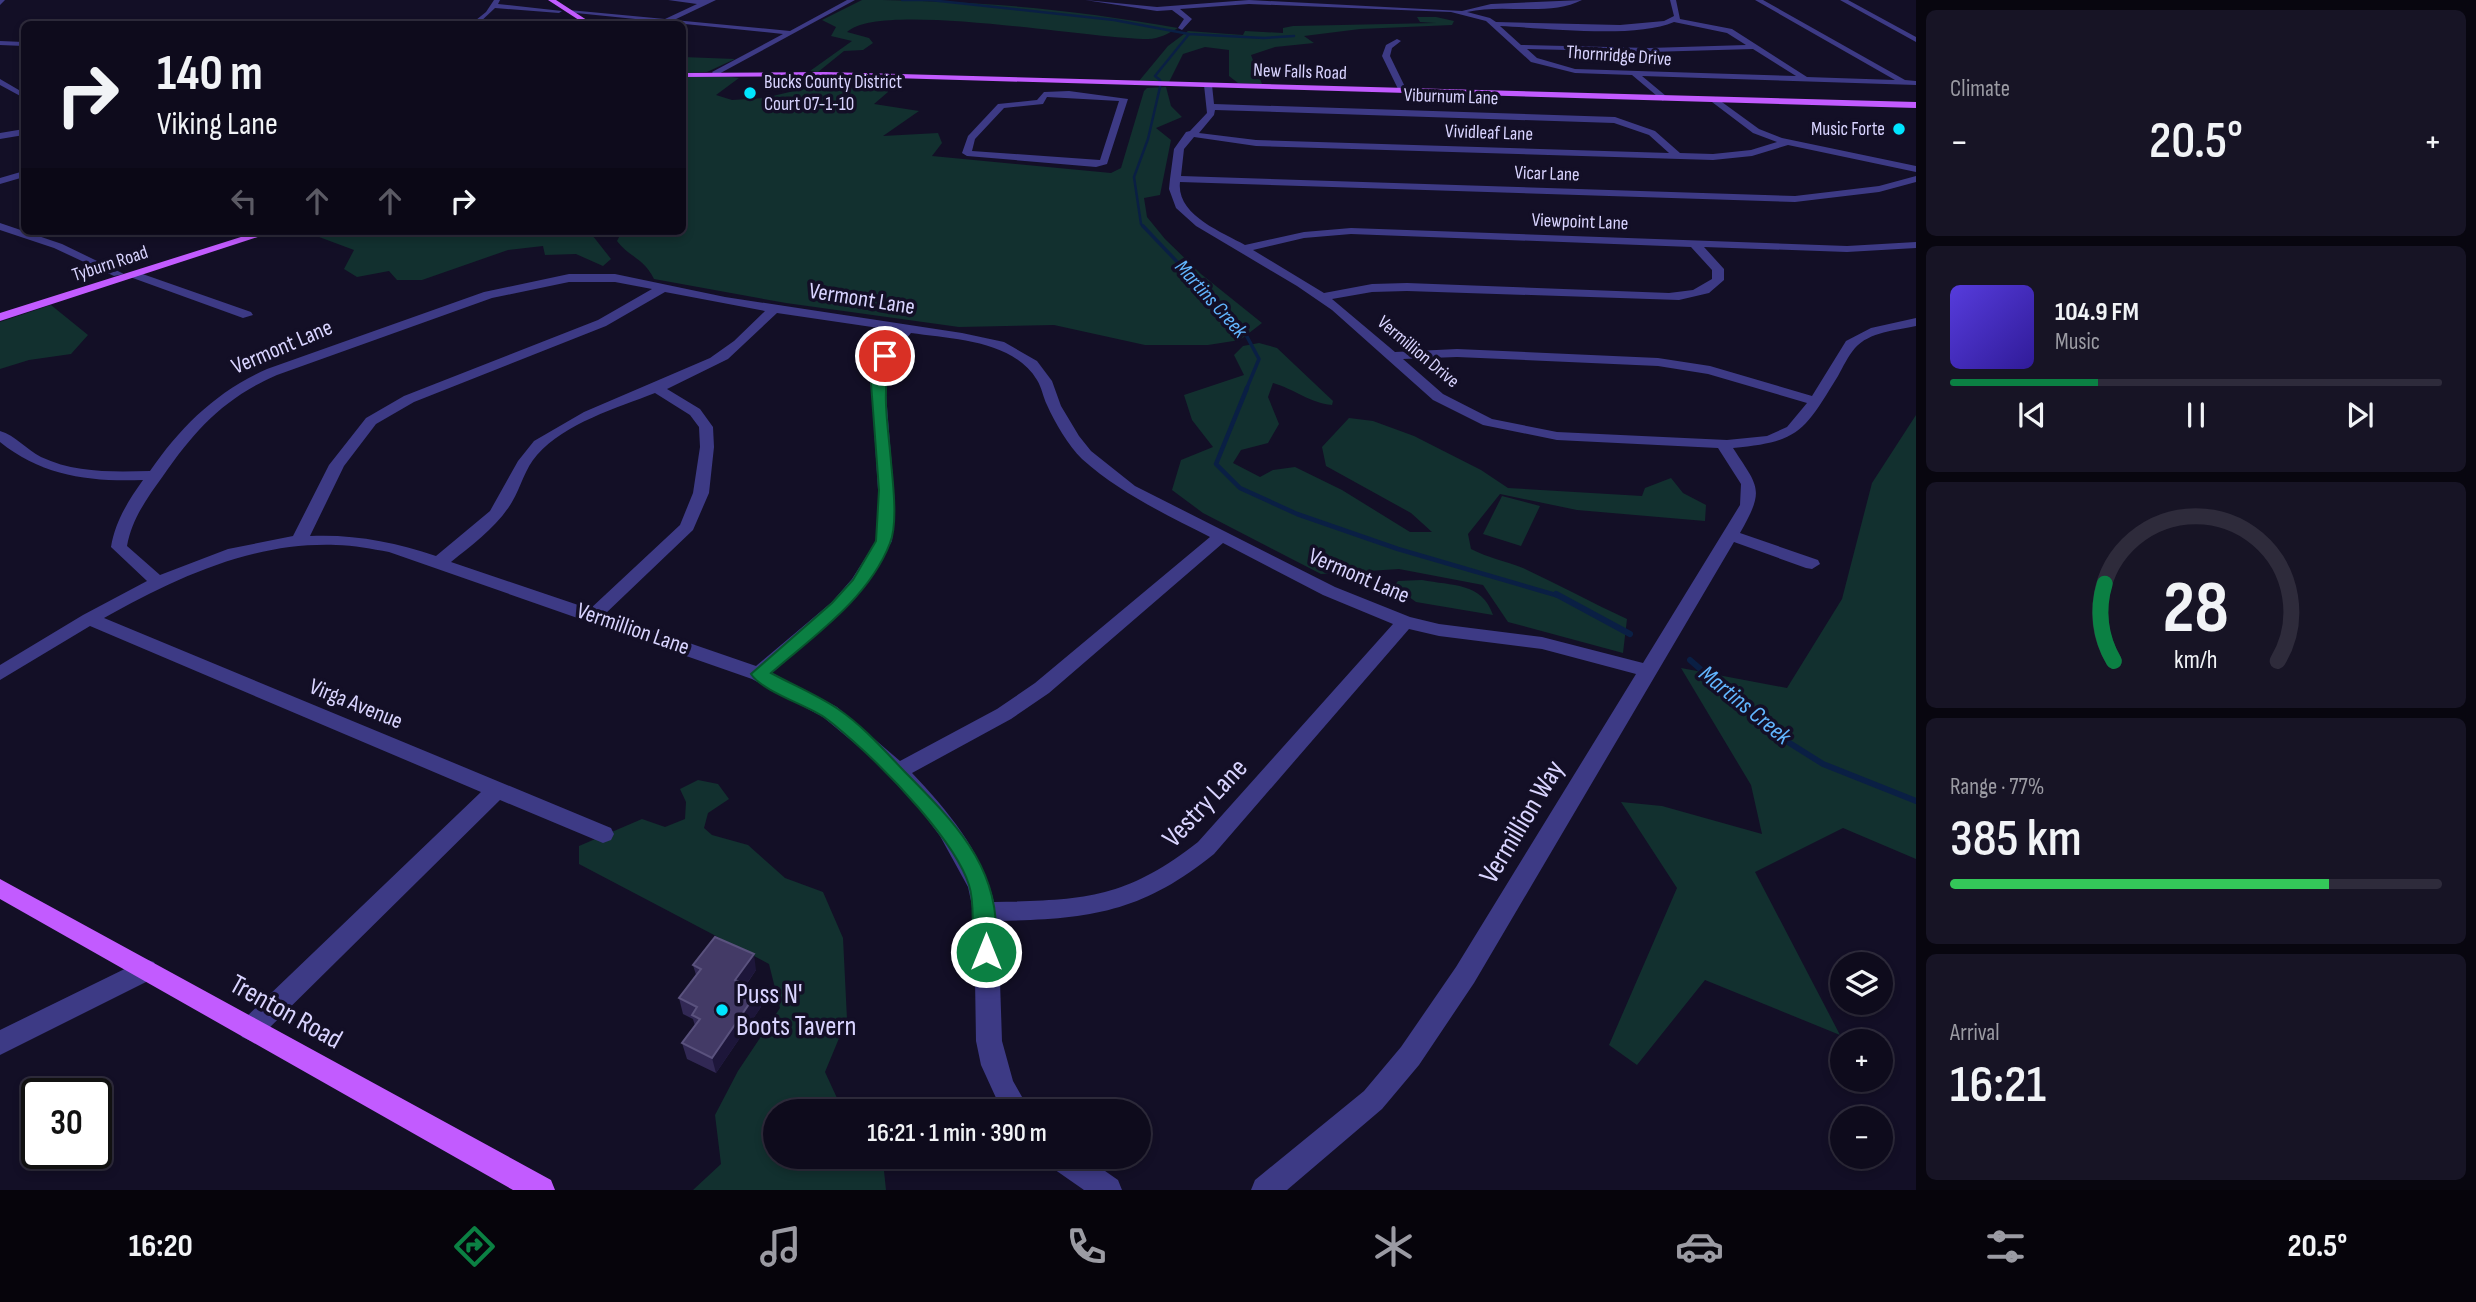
<!DOCTYPE html>
<meta charset="utf-8">
<style>
body{margin:0;font-family:"Sofia Sans Condensed",sans-serif;background:#171425;color:#f1f3f6;height:100vh;display:flex;flex-direction:column;font-size:26px;white-space:nowrap}
*{box-sizing:border-box;margin:0}
p{font-size:23px;color:#9b9ba3}
.icon{flex:none;width:38px;height:38px;fill:none;stroke:currentColor;stroke-width:2;stroke-linecap:round;stroke-linejoin:round}
.map{position:relative;flex:1;overflow:hidden}
.panel{display:flex;flex-direction:column;gap:10px;padding:10px;background:#08060f;width:560px}
.panel>*{flex:none}
.banner{position:absolute;left:21px;top:21px;width:665px;height:214px;border-radius:10px;box-shadow:0 4px 10px #0003,0 0 0 2px #2e2b3b;background:#0e0b1c;color:#f1f3f6;overflow:hidden}
.buttons{position:absolute;left:1830px;top:952px;display:grid;gap:14px}
.buttons a{display:grid;place-items:center;width:63px;height:63px;border-radius:50%;background:#0e0b1c;box-shadow:0 4px 10px #0003,0 0 0 2px #2e2b3b;font-size:35px}
.speed{position:absolute;left:21px;top:1078px;display:flex;gap:14px;font-size:35px;font-weight:700;text-align:center}
.speed>*{display:grid;place-content:center;width:91px;height:91px;border-radius:50%;background:#0e0b1c;box-shadow:0 4px 10px #0003,0 0 0 2px #2e2b3b;line-height:1}
.speed .limit{border:4px solid #111;border-radius:10px;background:#fff;color:#111}
.pin{position:absolute;display:grid;place-items:center;width:60px;height:60px;color:#fff;margin:-30px;border:4px solid #fff;border-radius:50%;box-shadow:0 2px 7px #0007}
.me{position:absolute;width:77px;margin:-38px;rotate:0deg;stroke-linejoin:round;filter:drop-shadow(0 0 5px #0008)}
.turn{display:flex;align-items:center;gap:24px;height:147px;padding:0 21px;font-size:32px}
.turn .icon{width:91px;height:91px;stroke-width:2.5}
.turn b{display:block;font-size:49px;line-height:60px}
.lanes{display:flex;align-items:center;height:66px;padding:0 21px;background:#0003;justify-content:center;gap:35px;direction:ltr}
.lanes .off{opacity:.35}
.big{font-size:52px;font-weight:600;line-height:1.1}
.panel .card{flex:1;display:flex;flex-direction:column;justify-content:center;gap:10px;min-width:0;padding:0 24px;border-radius:10px;background:#171425}
.panel .dial{align-items:center;gap:0}
.dial svg{height:182px;overflow:visible;fill:none;stroke:#2e2b3b;stroke-width:7;stroke-linecap:round;text-anchor:middle}
.dial text{fill:#f1f3f6;stroke:none}
.song{display:flex;align-items:center;gap:21px}
.cover{width:84px;height:84px;border-radius:10px;background:linear-gradient(135deg,hsl(250 70% 55%),hsl(250 70% 35%))}
.played{height:7px;border-radius:4px;background:linear-gradient(90deg,#0b8043 30%,#2e2b3b 30%)}
.keys{display:flex;justify-content:space-around;direction:ltr}
.heat{display:flex;justify-content:space-between;align-items:center;font-size:38px;direction:ltr}
.charge{height:10px;border-radius:5px;background:linear-gradient(90deg,#34c759 77%,#2e2b3b 0)}
.trip{position:absolute;left:763px;top:1099px;width:388px;height:70px;border-radius:35px;background:#0e0b1c;box-shadow:0 4px 10px #0003,0 0 0 2px #2e2b3b;font-weight:600;line-height:70px;text-align:center}
.tabs{display:flex;height:112px;justify-content:space-around;align-items:center;background:#06040b;color:#9b9ba3}
.tabs .icon{width:49px;height:49px}
.tabs .selected{color:#0b8043}
.tabs b{font-size:32px;color:#f1f3f6}
main{display:flex;flex:1;min-height:0}
.map>svg:first-child{display:block}
</style>
<main>
<div class="map">
<svg width="1916" height="1190" viewBox="0 0 1916 1190">
<rect width="100%" height="100%" fill="#130f26"/>
<!-- green -->
<path fill="#12302f" d="M862,0C972,0 1071,9 1178,28C1169,33 1159,39 1148,39C1090,39 880,0 847,32L869,38L873,43L863,50L844,51L818,72L810,71L852,41L831,36L836,27L822,20Z
M1417,17H1436L1454,21L1452,25L1360,29L1304,36L1314,43L1275,47L1251,55L1262,84L1238,83L1229,76V50L1205,47L1183,54L1169,82L1139,81L1168,46L1188,31L1243,35L1245,31L1283,33V28L1293,26L1436,23L1420,22Z
M683,57L735,59L707,72L683,73Z
M725,76L739,78L716,95L732,100L764,98L794,91L818,78L885,79L888,92L874,104L919,111L883,136L938,133L942,143L932,156L1111,173L1121,168L1144,91L1147,88L1166,87L1171,106L1182,117L1156,128L1171,140L1160,195L1144,198L1147,217L1165,239L1201,274L1262,323L1240,340L1208,345H1145L1054,325L959,327L786,303L654,279C644,258 630,258 617,241L622,231H682L683,77Z
M303,231H589L611,259L603,266L576,254L545,255L543,246L508,250L422,280H397L389,271L357,277L344,269L354,250Z
M51,305L88,335L71,354L29,360L0,369V322Z
M1259,343L1277,348L1333,401L1332,405C1310,403 1294,389 1273,383L1268,397L1279,424L1268,443L1241,450L1233,463L1260,477L1273,470L1295,467L1342,490L1410,532H1432L1411,513L1326,466L1322,447L1349,418L1373,421L1414,436L1481,470L1508,488L1642,496L1645,488L1671,478L1683,493L1706,505L1705,521L1577,510L1500,494L1468,534L1471,549C1488,558 1505,561 1523,568C1558,584 1592,603 1627,619L1623,653L1508,622L1483,585L1399,569L1321,574L1203,513L1172,490L1181,460L1213,447L1192,420L1184,395L1244,375L1234,355L1243,346Z
M1916,415V859L1843,828L1755,872L1840,1035L1705,980L1637,1065L1609,1045L1677,888L1621,802L1662,806L1762,834L1751,785L1681,668L1787,688L1842,599L1872,483Z
M1502,496L1540,506L1521,546L1483,534Z
M1422,580C1452,586 1482,582 1493,615L1416,602L1394,586L1398,581Z
M698,780L718,784L729,799L708,813L704,828L712,835L748,845L785,878L823,892L843,938L847,1019L825,1072L843,1111H775V1157H874L884,1171L886,1190H693L721,1164L715,1115L738,1071L780,1008L769,964L579,864V846L642,819L665,827L685,819L686,802L680,789Z"/>
<g fill="none" stroke-linecap="round" stroke-linejoin="round">
<!-- stream-far3 -->
<path stroke="#0a1f44" stroke-width="2.5" d="M902,0H930L1114,20L1189,34L1155,76L1160,80V87L1148,139L1134,177L1141,224L1145,228
M1189,34L1264,38L1294,36"/>
<!-- stream-far2 -->
<path stroke="#0a1f44" stroke-width="3.5" d="M1143,226L1245,333L1259,359L1246,390"/>
<!-- stream-far1 -->
<path stroke="#0a1f44" stroke-width="4.5" d="M1247,388L1216,464L1240,488L1297,514L1398,549L1559,596"/>
<!-- stream -->
<path stroke="#0a1f44" stroke-width="6" d="M1556,594L1630,634
M1690,660L1772,732L1823,764L1916,801"/>
<!-- minor -->
<path fill="#3d3a85" fill-rule="evenodd" d="M0,0H5L0,5Z
M494,0H500L498,4L562,11L559,13L495,8L478,24H471L486,12Z
M668,0H716L674,20L790,31L847,0H855L715,76L712,72L783,34L566,12L569,10L665,19L697,4Z
M1085,0L1157,7L1249,0L1462,11L1491,4L1582,0C1549,17 1503,3 1467,12L1490,18L1496,22L1620,25L1664,21L1674,16L1670,0H1676L1680,19L1732,29L1807,77L1895,80L1755,0H1763L1905,80L1916,81V85L1642,76L1666,96L1663,101L1632,75L1575,73L1531,62L1486,21L1451,12L1249,4L1180,9L1192,19L1182,30L1178,28L1184,19L1172,10L1157,11ZM1674,22L1727,33L1746,45L1649,48L1521,45L1500,26C1545,28 1635,39 1674,22ZM1527,49L1649,52L1753,49L1796,76L1575,69L1537,58Z
M1840,0H1848L1916,37V42Z
M1397,39L1401,41L1392,48L1390,56L1407,91L1403,94L1399,91L1382,56L1386,45Z
M0,41L24,42V46L0,45Z
M0,79L24,93V98L0,85Z
M1208,83L1212,85L1214,104L1615,117L1655,131L1680,153L1713,154L1751,150L1777,142L1753,133L1712,102L1715,97L1759,129L1782,138L1916,166V172L1788,145L1752,156L1713,160L1256,146L1194,137L1184,149L1181,176L1795,196L1879,186L1916,176V182L1879,192L1795,202L1180,182C1176,215 1222,232 1245,245L1304,232L1351,228L1847,246L1916,242V248L1847,252L1704,247L1724,269V280L1709,293L1679,300L1407,291L1372,292L1332,299L1395,352L1457,349L1658,358L1710,366L1812,396L1846,341L1871,328L1916,318V326C1897,330 1869,332 1855,348C1848,356 1843,367 1838,376C1804,431 1800,442 1733,448C1759,488 1765,489 1740,533L1818,560L1820,564L1812,569L1806,568L1734,542L1474,983L1419,1065L1382,1109L1287,1190H1251L1255,1180L1364,1091L1401,1047L1456,967L1636,674L1542,649L1439,636L1409,629L1214,854C1141,913 1089,919 998,921L1002,1041L1013,1081L1030,1111H1002L981,1065L976,1041L974,915L968,887L940,836L919,808L870,756L823,717L752,679L389,552C372,549 354,545 336,545C251,542 176,578 104,618L611,828L614,834L611,840L603,843L500,800L260,1037L251,1041L242,1037L238,1029L242,1021L481,792L90,626L0,680V665L83,615L147,581L111,547C115,522 128,501 143,480C90,482 42,476 0,442V431C15,435 27,450 41,457C75,473 113,472 150,471C181,426 217,391 267,369L484,292L569,274H615L725,297L962,333L1004,342L1037,361L1052,381L1061,406L1079,436L1091,451L1135,486L1335,587L1410,617L1439,624L1542,637L1643,663L1740,505L1741,484L1718,448L1557,440L1483,425L1433,400L1332,310L1297,286L1196,226L1176,208L1169,189L1170,179L1174,149L1186,132L1190,131L1207,113L1204,85ZM1215,110L1614,123L1649,135L1669,153L1256,140L1199,133L1214,115ZM1351,234L1691,247L1712,270V279L1693,290L1669,293L1407,283L1372,284L1324,293L1253,250L1304,238ZM569,282H615L652,289L598,320L404,396L366,418L329,465L293,536L228,549L160,575L127,546C132,518 148,497 163,476C195,430 224,398 277,375L492,298ZM665,292L765,311L734,341L710,358L584,412L534,441L518,461L490,511L436,556C394,542 354,534 310,536L344,466L376,424L414,402L606,326ZM777,313L899,331L878,356L871,382L879,505L876,541L852,579L832,602L756,666L605,614L693,530L709,493L714,447L713,427L700,409L667,389L728,359ZM911,333C952,339 1013,340 1037,380C1042,388 1043,397 1047,405C1055,423 1068,445 1082,459C1120,493 1165,514 1210,537L1035,683L997,709L900,761L837,707L772,673L844,610L865,586L892,541L895,505L885,382L891,357ZM1457,357L1658,366L1708,374L1807,403L1787,427L1767,436L1727,440L1557,432L1492,419L1443,394L1403,359ZM655,393L690,415L699,427L700,447L693,493L680,525L590,609L451,562C473,544 497,527 512,502C521,487 525,468 537,455C565,423 617,408 655,393ZM1223,543L1323,595L1393,624L1198,842C1125,899 1084,900 994,902C982,851 947,810 912,773L1011,719L1049,693Z
M1069,91L1128,99L1107,164L1096,167L967,156L962,153L968,136L998,104L1037,100L1044,92ZM1047,97L1119,101L1100,160L972,151L975,139L1004,108L1043,104Z
M24,129V135L0,139V133Z
M24,171V177L0,184V178Z
M0,223L62,244L124,274L114,276L54,248L0,230Z
M134,271L251,312L253,315L243,318L130,277L128,275Z
M145,959L154,962L157,970L154,978L0,1055V1030Z
M1047,1157H1085L1118,1180L1122,1190H1084L1051,1167Z"/>
<!-- major -->
<path fill="#c25bff" fill-rule="evenodd" d="M548,0H556L593,24H585Z
M826,72L1916,102V108L826,76L682,77V73Z
M260,231H276L0,321V313Z
M0,879L551,1180L555,1190H513L0,899Z"/>
</g>
<!-- wall -->
<path fill="#312854" d="M693,965L756,970L746,985L758,991L761,1007L716,1073L687,1059L682,1043L695,1026L693,1019L683,1014L679,998L696,975Z"/>
<!-- shaded-wall -->
<path fill="#1d163a" d="M754,954L756,970L738,996L735,980Z
M758,991L761,1007L716,1073L712,1058Z"/>
<!-- building -->
<path fill="#433a66" stroke="#5a527e" stroke-width="2" d="M715,937L754,954L735,980L758,991L712,1058L682,1043L700,1019L692,1015L697,1007L679,998L701,969L693,965Z"/>
<!-- route -->
<path fill="#0b8043" stroke="#07532c" stroke-width="2" d="M881,353L891,356C881,393 888,424 891,462C893,483 898,524 890,543C869,598 814,636 771,673C793,685 817,695 838,709C863,726 883,749 904,771C948,816 995,860 996,928C997,938 998,949 994,959L986,962L978,959C968,938 977,909 969,885C955,841 889,773 853,741C844,733 834,724 824,717C806,705 762,691 751,674L832,603L853,580L876,541L879,490L871,383Z"/>
<!-- markers -->
<g fill="#00e5ff" stroke="#130f26" stroke-width="2.5">
<circle cx="750" cy="93" r="7"/>
<circle cx="1899" cy="129" r="7"/>
<circle cx="722" cy="1010" r="7"/>
</g>
<g text-anchor="middle" dominant-baseline="central" stroke-width="7" stroke-linejoin="round" paint-order="stroke">
<!-- far-street labels -->
<g font-size="19" fill="#d9d4ff" stroke="#130f26">
<text transform="translate(1619 56) rotate(4)">Thornridge Drive</text>
<text transform="translate(1300 72) rotate(2)">New Falls Road</text>
<text transform="translate(1451 97) rotate(2)">Viburnum Lane</text>
<text transform="translate(1489 133) rotate(2)">Vividleaf Lane</text>
<text transform="translate(1547 174) rotate(2)">Vicar Lane</text>
<text transform="translate(1580 222) rotate(2)">Viewpoint Lane</text>
<text transform="translate(110 264) rotate(-18)">Tyburn Road</text>
<text transform="translate(1418 352) rotate(40)">Vermillion Drive</text>
</g>
<!-- far-poi labels -->
<g font-size="19" fill="#d9d4ff" stroke="#130f26" text-anchor="start">
<text x="764" y="82">Bucks County District<tspan x="764" dy="22">Court 07-1-10</tspan></text>
<text x="1885" y="129" text-anchor="end">Music Forte</text>
</g>
<!-- far-water labels -->
<g font-size="21" font-style="italic" fill="#62b6ff" stroke="#130f26">
<text transform="translate(1211 299) rotate(48)">Martins Creek</text>
</g>
<!-- street labels -->
<g font-size="23" fill="#d9d4ff" stroke="#130f26">
<text transform="translate(862 299) rotate(9)">Vermont Lane</text>
<text transform="translate(282 347) rotate(-23)">Vermont Lane</text>
<text transform="translate(1359 576) rotate(23)">Vermont Lane</text>
<text transform="translate(633 629) rotate(19)">Vermillion Lane</text>
<text transform="translate(356 704) rotate(22)">Virga Avenue</text>
</g>
<!-- water labels -->
<g font-size="24" font-style="italic" fill="#62b6ff" stroke="#130f26">
<text transform="translate(1745 705) rotate(39)">Martins Creek</text>
</g>
<!-- near-street labels -->
<g font-size="28" fill="#d9d4ff" stroke="#130f26">
<text transform="translate(1205 803) rotate(-47)">Vestry Lane</text>
<text transform="translate(1522 822) rotate(-59)">Vermillion Way</text>
<text transform="translate(286 1012) rotate(29)">Trenton Road</text>
</g>
<!-- near-poi labels -->
<g font-size="28" fill="#d9d4ff" stroke="#130f26" text-anchor="start">
<text x="736" y="994">Puss N'<tspan x="736" dy="32">Boots Tavern</tspan></text>
</g>
</g>
</svg>
<div class="buttons">
<a><svg class="icon" aria-label="layers" viewBox="0 0 24 24"><path d="M12 4l9 5-9 5-9-5zM3 14l9 5 9-5"/></svg></a>
<a>+</a>
<a>−</a>
</div>
<div class="speed"><div class="limit">30</div></div>
<div class="pin" style="left:885px;top:356px;background:#d93025"><svg class="icon" aria-label="arrive" viewBox="0 0 24 24"><path d="M6 21V4h12l-3 4 3 4H6"/></svg></div>
<svg class="me" style="left:986px;top:952px" viewBox="-20 -20 40 40"><circle r="17" fill="#0b8043" stroke="#fff" stroke-width="3"/><path d="M0-11L8 9 0 5-8 9z" fill="#fff"/></svg>
<div class="trip">16:21 · 1 min · 390 m</div>
<div class="banner">
<div class="turn"><svg class="icon" aria-label="right" viewBox="0 0 24 24"><path d="M7 20v-9h11M14 6l5 5-5 5"/></svg><div><b>140 m</b>Viking Lane</div></div>
<div class="lanes"><svg class="icon off" aria-label="left" viewBox="0 0 24 24"><path d="M17 20v-9H6M10 6l-5 5 5 5"/></svg><svg class="icon off" aria-label="ahead" viewBox="0 0 24 24"><path d="M12 20V5M6 11l6-6 6 6"/></svg><svg class="icon off" aria-label="ahead" viewBox="0 0 24 24"><path d="M12 20V5M6 11l6-6 6 6"/></svg><svg class="icon" aria-label="right" viewBox="0 0 24 24"><path d="M7 20v-9h11M14 6l5 5-5 5"/></svg></div>
</div>
</div>
<section class="panel">
<div class="card"><p>Climate</p>
<div class="heat"><a>−</a><b class="big">20.5°</b><a>+</a></div>
</div>
<div class="card">
<div class="song"><i class="cover"></i><div><b>104.9 FM</b><p>Music</p></div></div>
<div class="played"></div>
<div class="keys"><svg class="icon" aria-label="previous" viewBox="0 0 24 24"><path d="M18 5L8 12l10 7zM5 5v14"/></svg><svg class="icon" aria-label="pause" viewBox="0 0 24 24"><path d="M8 5v14M16 5v14"/></svg><svg class="icon" aria-label="next" viewBox="0 0 24 24"><path d="M6 5l10 7-10 7zM19 5v14"/></svg></div>
</div>
<div class="card dial"><svg viewBox="0 0 100 80">
<path d="M14 69A42 42 0 1 1 86 69"/>
<path d="M14 69A42 42 0 0 1 10 35" stroke="#0b8043"/>
<text x="50" y="56" font-size="32" font-weight="700">28</text>
<text x="50" y="72" font-size="11">km/h</text>
</svg></div>
<div class="card"><p>Range · 77%</p><b class="big">385 km</b><div class="charge"></div></div>
<div class="card"><p>Arrival</p><b class="big">16:21</b></div>
</section>
</main>
<nav class="tabs">
<b>16:20</b>
<svg class="icon selected" aria-label="directions" viewBox="0 0 24 24"><path d="M12 3l9 9-9 9-9-9zM9 14v-3h6M13 9l2 2-2 2"/></svg>
<svg class="icon" aria-label="music" viewBox="0 0 24 24"><path d="M9 18V5l10-2v13"/><circle cx="6" cy="18" r="3"/><circle cx="16" cy="16" r="3"/></svg>
<svg class="icon" aria-label="phone" viewBox="0 0 24 24"><path d="M5 4h4l2 5-3 2q2 4 5 5l2-3 5 2v4C11 20 4 13 5 4z"/></svg>
<svg class="icon" aria-label="climate" viewBox="0 0 24 24"><path d="M12 3v18M4 7l16 10M4 17L20 7"/></svg>
<svg class="icon" aria-label="car" viewBox="0 0 24 24"><path d="M5 17H2v-5l4-1 3-4h7l3 4 3 1v5h-3M9 17h6M6 11h13"/><circle cx="7" cy="17" r="2"/><circle cx="17" cy="17" r="2"/></svg>
<svg class="icon" aria-label="filters" viewBox="0 0 24 24"><path d="M4 7h16M4 17h16"/><circle cx="9" cy="7" r="2"/><circle cx="15" cy="17" r="2"/></svg>
<b>20.5°</b>
</nav>
